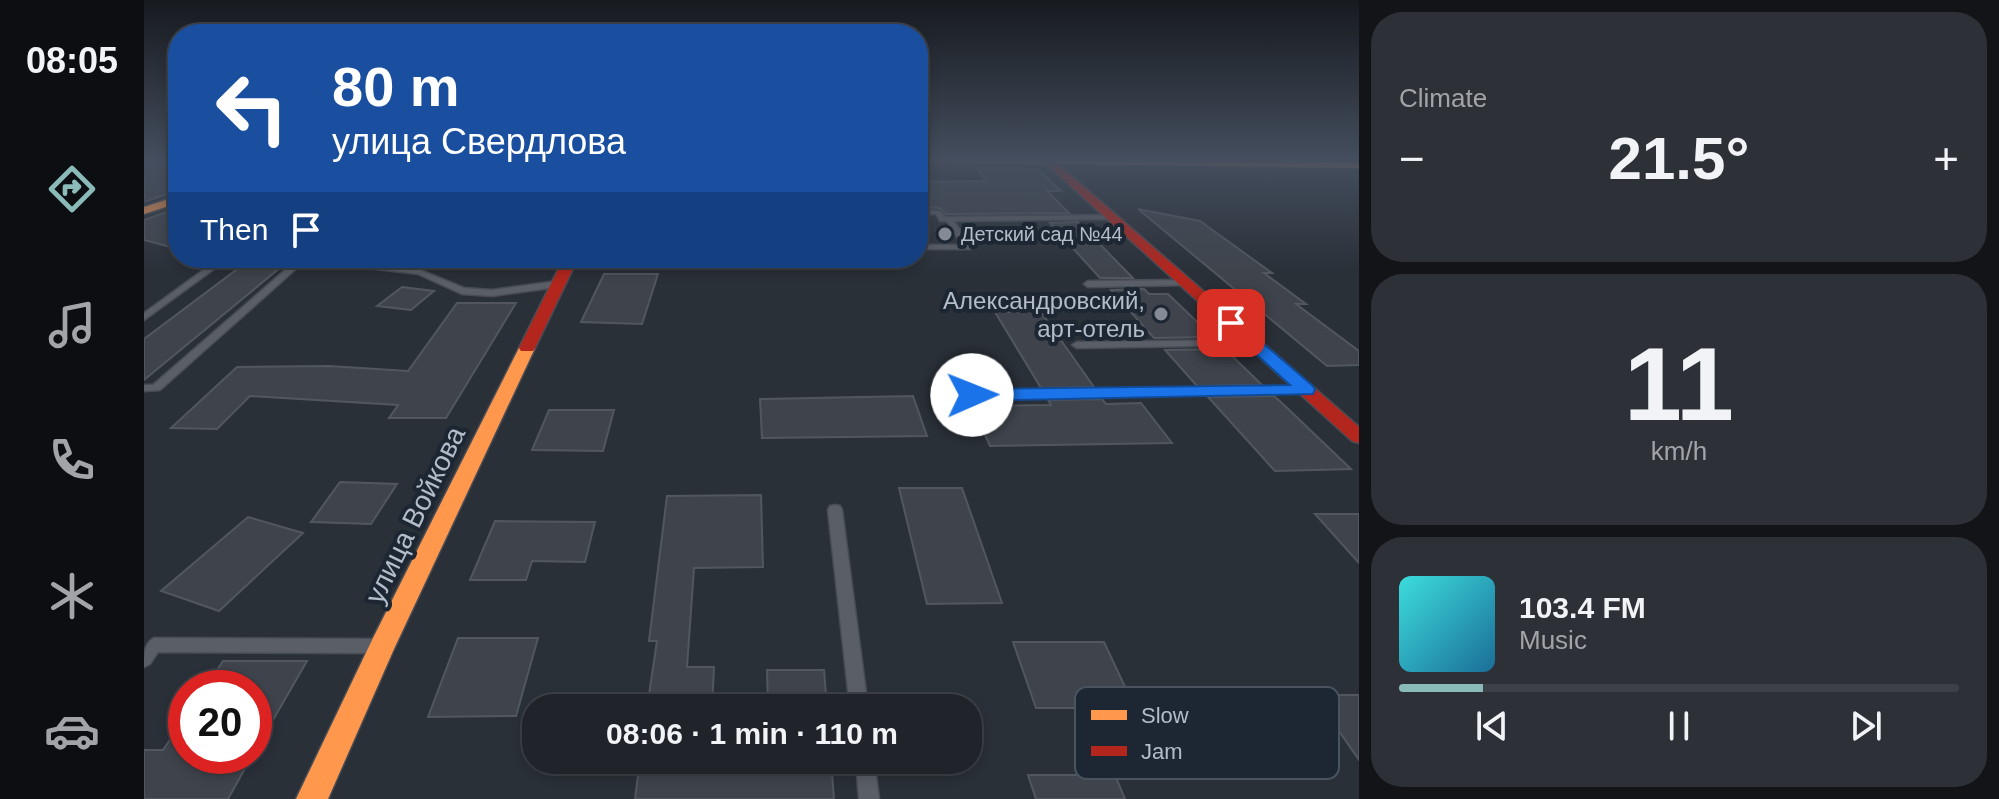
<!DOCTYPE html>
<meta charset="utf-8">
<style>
body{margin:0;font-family:Helvetica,sans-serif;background:#2d3036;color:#f1f3f6;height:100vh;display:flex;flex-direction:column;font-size:30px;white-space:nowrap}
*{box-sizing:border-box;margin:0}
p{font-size:26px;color:#a2a4a8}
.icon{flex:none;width:44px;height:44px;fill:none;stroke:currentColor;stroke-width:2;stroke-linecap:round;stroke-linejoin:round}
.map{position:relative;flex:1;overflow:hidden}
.side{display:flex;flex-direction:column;gap:12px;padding:12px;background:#121417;width:640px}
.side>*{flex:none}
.hud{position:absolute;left:24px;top:24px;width:760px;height:244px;border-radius:32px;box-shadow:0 4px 12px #0003,0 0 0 2px #3d4147;background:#1a4fa0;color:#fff;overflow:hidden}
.speed{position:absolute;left:24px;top:670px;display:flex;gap:16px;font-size:40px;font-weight:700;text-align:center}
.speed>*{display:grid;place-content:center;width:104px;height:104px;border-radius:50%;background:#20242a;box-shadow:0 4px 12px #0003,0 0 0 2px #3d4147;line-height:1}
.speed .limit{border:12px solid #d22;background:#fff;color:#111}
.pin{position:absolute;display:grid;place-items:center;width:68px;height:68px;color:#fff;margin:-34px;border-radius:16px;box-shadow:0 4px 12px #0006}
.me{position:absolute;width:88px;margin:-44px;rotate:89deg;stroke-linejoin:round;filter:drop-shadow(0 0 6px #0008)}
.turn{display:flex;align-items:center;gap:28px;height:168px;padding:0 32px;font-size:36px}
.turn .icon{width:104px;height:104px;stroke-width:2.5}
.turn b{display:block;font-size:56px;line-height:68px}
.then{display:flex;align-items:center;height:76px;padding:0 32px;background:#0003;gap:16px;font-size:30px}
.big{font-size:60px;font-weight:700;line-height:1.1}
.side .tile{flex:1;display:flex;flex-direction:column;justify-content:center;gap:12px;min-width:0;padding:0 28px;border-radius:32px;background:#2d3036}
.side .dial{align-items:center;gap:0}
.dial b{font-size:104px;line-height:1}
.song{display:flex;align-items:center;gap:24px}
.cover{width:96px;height:96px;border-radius:12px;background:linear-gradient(135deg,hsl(180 70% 55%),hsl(200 70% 35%))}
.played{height:8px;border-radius:4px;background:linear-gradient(90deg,#8bbbb9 15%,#3d4147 15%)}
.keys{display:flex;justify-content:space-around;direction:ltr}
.heat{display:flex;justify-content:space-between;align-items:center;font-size:44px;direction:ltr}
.trip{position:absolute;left:378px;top:694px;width:460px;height:80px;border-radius:32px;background:#20242a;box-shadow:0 4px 12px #0003,0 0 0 2px #3d4147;font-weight:700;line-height:80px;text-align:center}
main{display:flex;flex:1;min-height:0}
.dock{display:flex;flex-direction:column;width:144px;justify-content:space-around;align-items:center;background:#0d0e11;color:#a2a4a8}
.dock .icon{width:56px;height:56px}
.dock .active{color:#8bbbb9}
.dock b{font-size:36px;color:#f1f3f6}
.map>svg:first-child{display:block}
</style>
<main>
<nav class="dock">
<b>08:05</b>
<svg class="icon active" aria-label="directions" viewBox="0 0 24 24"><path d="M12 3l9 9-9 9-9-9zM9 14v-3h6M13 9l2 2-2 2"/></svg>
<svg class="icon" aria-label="music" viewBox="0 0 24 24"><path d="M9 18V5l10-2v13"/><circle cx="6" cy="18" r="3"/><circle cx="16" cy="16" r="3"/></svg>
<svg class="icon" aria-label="phone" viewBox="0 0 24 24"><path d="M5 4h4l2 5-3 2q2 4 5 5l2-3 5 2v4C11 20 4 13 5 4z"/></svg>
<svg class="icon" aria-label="climate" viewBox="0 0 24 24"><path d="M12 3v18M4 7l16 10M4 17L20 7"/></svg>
<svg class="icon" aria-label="car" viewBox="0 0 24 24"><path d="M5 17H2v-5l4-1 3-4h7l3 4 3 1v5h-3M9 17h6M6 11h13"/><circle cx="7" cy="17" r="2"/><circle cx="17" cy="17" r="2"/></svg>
</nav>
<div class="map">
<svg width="1215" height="799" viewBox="0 0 1215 799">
<rect width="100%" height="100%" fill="#2a3038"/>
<!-- building -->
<path fill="#3f444c" stroke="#52575f" stroke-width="2" d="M34,159V190L0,202V165L12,159Z
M832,168L894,169L917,191H903L925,213L802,214L796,208L774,207V182L843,181Z
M34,208V249L0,240V220Z
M994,209L1056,221L1128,273H1120L1162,304H1152L1215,351V365L1183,366Z
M934,222L989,278H956L906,223Z
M108,258H148L0,380V339Z
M460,274H514L498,324L437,322Z
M258,287L290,291L267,310L233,306Z
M1000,289L1005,294H1024L1069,337L1010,338L967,290Z
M313,303H372L302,418H245L254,405L106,396L73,429L27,428L93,367L185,366L264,371Z
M851,312H897L950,387L897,388Z
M1081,349L1118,385L1053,386L1021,350Z
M769,396L783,436L618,438L616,399Z
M1130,396L1139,404L1207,469L1131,471L1064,397Z
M958,399L962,404L997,403L1028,443L846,446L828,406L907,405L904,400Z
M405,410H470L459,451L388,450Z
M196,482L253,484L227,524L167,522Z
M755,488H818L858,603L783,604Z
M617,495L619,567L550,568L543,667H570L568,708H503L513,641H505L523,496Z
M1171,514H1215V563Z
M104,517L159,533L75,611L17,591Z
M351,521L451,522L441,562L388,561L382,580H326Z
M314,638H394L372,716L284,717Z
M869,642H960L991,708H892Z
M79,661H163L110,753V688H61Z
M623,670H680L683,708H624Z
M1170,695H1215V760Z
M42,716V756H108L84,799H0V750H19Z
M496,760H564V772H624V760H687L690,799H491Z
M884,775H971L981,799H892Z"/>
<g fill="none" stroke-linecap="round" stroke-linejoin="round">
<!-- lane casing -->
<g stroke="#484c55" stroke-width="3">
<path id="lane" d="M0,159H5L0,162Z
M774,210L796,211L801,217L967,215L971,217L967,219L810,221L827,247L826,249H774V245H818L803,221H796L792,214H774Z
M76,258H85L0,320V313Z
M155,258H164L16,390L0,391V385H9Z
M189,260L276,270L320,288L348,290L414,281L418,284L414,287L348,296L318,294L274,274L192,264L188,262Z
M1041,280L1044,281V285L944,287L940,284L944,281Z
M1109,340L1112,341L1114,343L1112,345L933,348L928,345L933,342Z
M1158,387L1162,388L1163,390L1162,392L828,398L823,395L828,392Z
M691,505L696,506L698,510L724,708H706L684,510L686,506Z
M10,638L230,639L236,641L238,646L236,651L230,653L14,652L6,664L0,667C0,655 0,643 10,638Z
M712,760H730L735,799H715Z"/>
</g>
<!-- slow casing -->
<g stroke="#484c55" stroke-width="3">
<path id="slow" d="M774,159L1215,162V168L774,162Z
M34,196V203L0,214V207Z
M383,343L391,348L250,649L184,799H152L229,638L375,348Z"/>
</g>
<!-- jam casing -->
<g stroke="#484c55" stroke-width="3">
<path id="jam" d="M897,159H908L1215,427V443L1208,441Z
M420,258H434L391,348L389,351H377L375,348Z"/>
</g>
<!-- lane -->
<use href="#lane" fill="#5a5e66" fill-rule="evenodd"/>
<!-- slow -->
<use href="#slow" fill="#ff974d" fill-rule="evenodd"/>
<!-- jam -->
<use href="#jam" fill="#b3261e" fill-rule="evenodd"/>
</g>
<!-- sky -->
<linearGradient id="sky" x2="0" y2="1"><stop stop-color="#171a1f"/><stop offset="0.59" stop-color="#444e5e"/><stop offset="1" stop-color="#444e5e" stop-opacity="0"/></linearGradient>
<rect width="1215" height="271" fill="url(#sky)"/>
<!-- route -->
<path fill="#1a73e8" stroke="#114b97" stroke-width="2" d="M1087,318L1092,320L1169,386L1171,390L1169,394L828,401L819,395L828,389L1146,385L1081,326V320Z"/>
<!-- markers -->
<g fill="#848b96" stroke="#1d2633" stroke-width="3">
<circle cx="801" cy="234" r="8"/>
<circle cx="1017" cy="314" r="8"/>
</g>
<g text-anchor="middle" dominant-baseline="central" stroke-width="8" stroke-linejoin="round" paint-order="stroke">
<!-- far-poi labels -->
<g font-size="20" fill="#b4bcc9" stroke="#1d2633" text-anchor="start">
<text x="817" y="234">Детский сад №44</text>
</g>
<!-- poi labels -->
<g font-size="24" fill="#b4bcc9" stroke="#1d2633" text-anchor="end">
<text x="1001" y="300">Александровский,<tspan x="1001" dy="28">арт-отель</tspan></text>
</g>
<!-- near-street labels -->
<g font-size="28" fill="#b4bcc9" stroke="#1d2633">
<text transform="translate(271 515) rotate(-64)">улица Войкова</text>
</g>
</g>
<!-- legend -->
<rect x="931" y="687" width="264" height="92" rx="12" fill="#1d2633" stroke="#4a5360" stroke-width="2"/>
<rect x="947" y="710" width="36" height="10" fill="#ff974d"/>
<rect x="947" y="746" width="36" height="10" fill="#b3261e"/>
<g font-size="22" fill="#b4bcc9">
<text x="997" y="723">Slow</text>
<text x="997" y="759">Jam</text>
</g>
</svg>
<div class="speed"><div class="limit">20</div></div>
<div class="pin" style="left:1087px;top:323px;background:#d93025"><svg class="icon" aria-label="arrive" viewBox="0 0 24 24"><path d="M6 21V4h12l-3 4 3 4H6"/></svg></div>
<svg class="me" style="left:828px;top:395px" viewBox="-20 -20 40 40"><circle r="19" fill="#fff"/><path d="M0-13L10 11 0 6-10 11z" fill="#1a73e8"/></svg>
<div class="trip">08:06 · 1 min · 110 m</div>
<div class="hud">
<div class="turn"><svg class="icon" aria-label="left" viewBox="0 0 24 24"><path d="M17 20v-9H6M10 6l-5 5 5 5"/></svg><div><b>80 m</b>улица Свердлова</div></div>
<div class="then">Then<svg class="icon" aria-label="arrive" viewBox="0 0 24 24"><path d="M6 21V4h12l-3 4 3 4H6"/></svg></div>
</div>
</div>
<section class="side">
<div class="tile"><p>Climate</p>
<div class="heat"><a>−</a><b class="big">21.5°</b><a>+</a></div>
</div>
<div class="tile dial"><b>11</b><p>km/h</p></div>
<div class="tile">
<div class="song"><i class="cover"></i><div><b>103.4 FM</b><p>Music</p></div></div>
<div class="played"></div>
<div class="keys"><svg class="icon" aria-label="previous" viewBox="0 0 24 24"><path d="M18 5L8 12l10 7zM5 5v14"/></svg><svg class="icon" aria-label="pause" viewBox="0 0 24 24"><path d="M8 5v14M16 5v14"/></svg><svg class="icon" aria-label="next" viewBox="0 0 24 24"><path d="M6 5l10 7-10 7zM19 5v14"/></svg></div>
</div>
</section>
</main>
